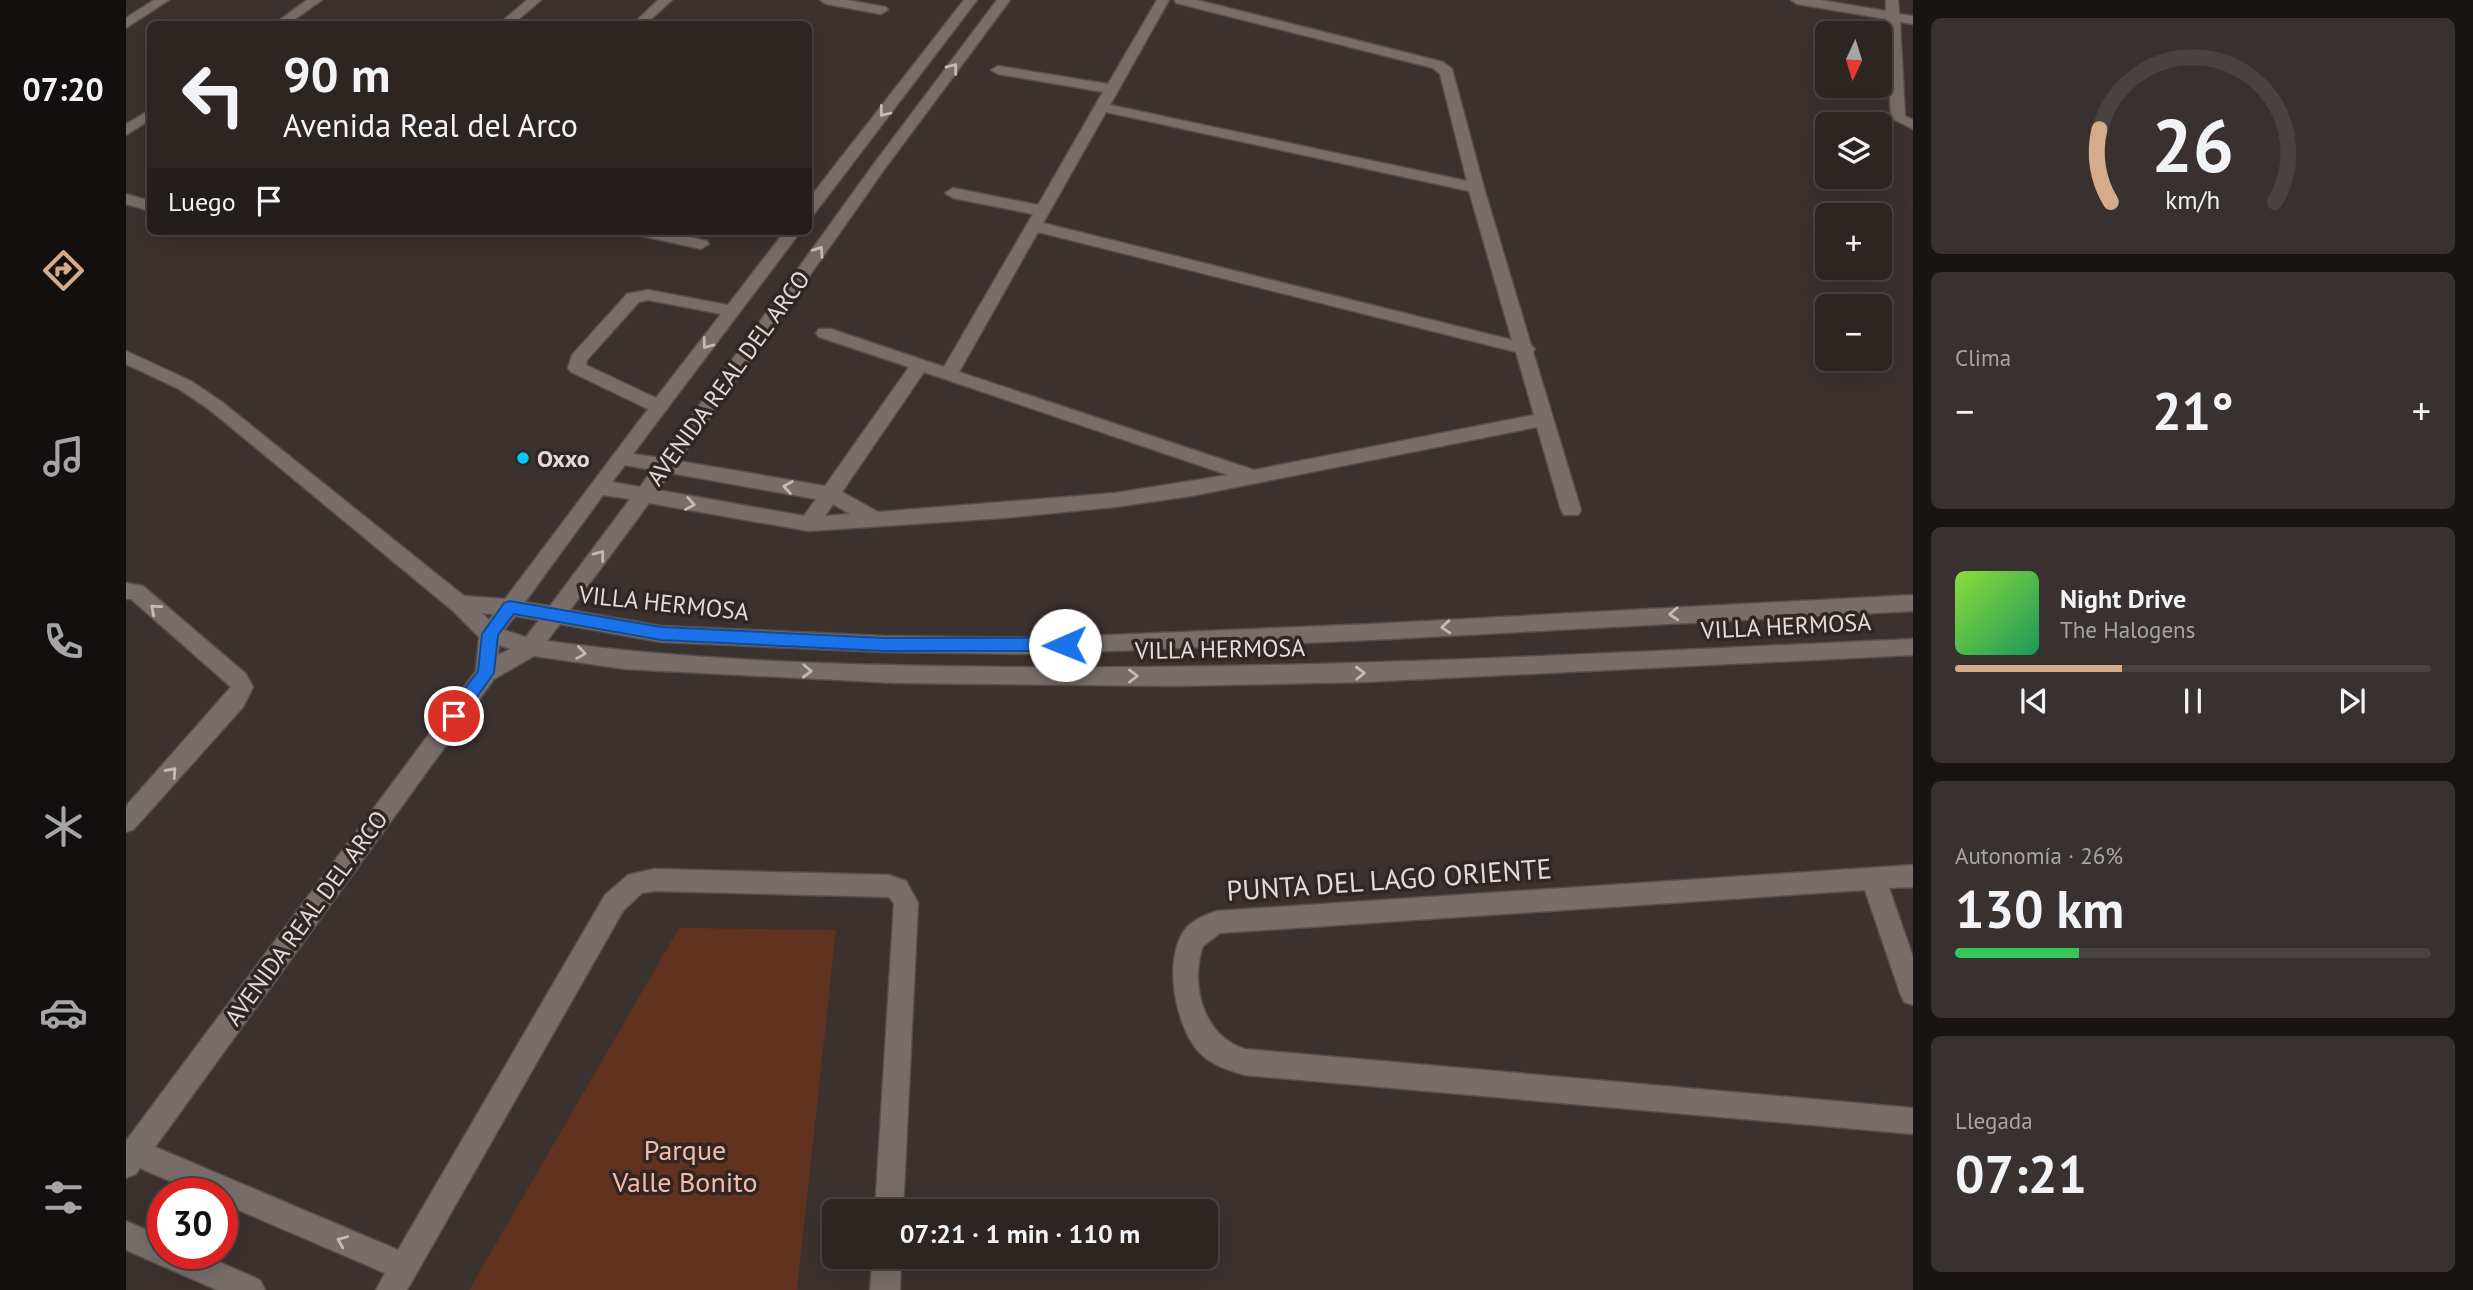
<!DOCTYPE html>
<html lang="es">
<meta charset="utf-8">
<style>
body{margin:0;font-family:"PT Sans",sans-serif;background:#38312f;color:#f1f3f6;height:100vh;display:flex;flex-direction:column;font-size:26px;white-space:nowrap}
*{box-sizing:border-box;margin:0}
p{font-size:23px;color:#a6a5a5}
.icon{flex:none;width:38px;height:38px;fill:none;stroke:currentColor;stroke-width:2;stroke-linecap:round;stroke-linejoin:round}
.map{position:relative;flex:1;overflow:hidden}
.sheet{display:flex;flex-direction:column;gap:18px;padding:18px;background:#181413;width:560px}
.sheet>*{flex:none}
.guide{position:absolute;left:21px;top:21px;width:665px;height:214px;border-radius:10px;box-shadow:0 7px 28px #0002,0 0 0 2px #484240;background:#2c2522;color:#f1f3f6;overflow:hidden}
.needle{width:46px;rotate:184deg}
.controls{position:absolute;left:1689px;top:21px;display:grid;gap:14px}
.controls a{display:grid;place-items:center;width:77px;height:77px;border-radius:10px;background:#2c2522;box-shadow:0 7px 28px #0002,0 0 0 2px #484240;font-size:35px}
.speed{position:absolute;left:21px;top:1178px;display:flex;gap:14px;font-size:35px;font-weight:700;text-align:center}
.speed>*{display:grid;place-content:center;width:91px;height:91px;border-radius:50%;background:#2c2522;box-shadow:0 7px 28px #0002,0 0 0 2px #484240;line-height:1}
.speed .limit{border:10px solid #d22;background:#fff;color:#111}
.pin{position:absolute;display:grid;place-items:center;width:60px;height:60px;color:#fff;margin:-30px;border:4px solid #fff;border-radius:50%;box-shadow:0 2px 7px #0007}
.me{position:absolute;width:77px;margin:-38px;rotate:269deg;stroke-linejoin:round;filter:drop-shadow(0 0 5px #0008)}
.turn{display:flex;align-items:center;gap:24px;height:147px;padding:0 21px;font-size:32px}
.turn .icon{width:91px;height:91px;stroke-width:2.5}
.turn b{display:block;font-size:49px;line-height:60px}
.then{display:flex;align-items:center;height:66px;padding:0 21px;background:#0003;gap:14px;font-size:26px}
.big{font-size:52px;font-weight:600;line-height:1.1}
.sheet .tile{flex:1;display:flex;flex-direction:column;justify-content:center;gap:10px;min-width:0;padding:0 24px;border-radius:10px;background:#38312f}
.sheet .dial{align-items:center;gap:0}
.dial svg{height:182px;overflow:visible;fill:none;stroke:#484240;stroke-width:7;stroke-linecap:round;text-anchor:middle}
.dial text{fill:#f1f3f6;stroke:none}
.song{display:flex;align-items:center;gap:21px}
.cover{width:84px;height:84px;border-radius:10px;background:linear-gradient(135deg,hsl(90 70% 55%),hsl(150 70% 35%))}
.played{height:7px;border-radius:4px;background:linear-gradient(90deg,#d6ab8b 35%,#484240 35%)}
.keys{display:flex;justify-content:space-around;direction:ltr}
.heat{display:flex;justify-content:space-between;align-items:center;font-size:38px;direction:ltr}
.charge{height:10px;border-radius:5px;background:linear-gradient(90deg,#34c759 26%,#484240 0)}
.trip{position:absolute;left:696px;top:1199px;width:396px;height:70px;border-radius:10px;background:#2c2522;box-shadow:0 7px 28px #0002,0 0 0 2px #484240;font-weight:600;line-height:70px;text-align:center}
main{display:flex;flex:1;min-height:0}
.dock{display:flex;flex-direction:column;width:126px;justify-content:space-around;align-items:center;background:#120f0e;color:#a6a5a5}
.dock .icon{width:49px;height:49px}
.dock .on{color:#d6ab8b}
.dock b{font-size:32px;color:#f1f3f6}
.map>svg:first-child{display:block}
</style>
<main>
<nav class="dock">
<b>07:20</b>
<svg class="icon on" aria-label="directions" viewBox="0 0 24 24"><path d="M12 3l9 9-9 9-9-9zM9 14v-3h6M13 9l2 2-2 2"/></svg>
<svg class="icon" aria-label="music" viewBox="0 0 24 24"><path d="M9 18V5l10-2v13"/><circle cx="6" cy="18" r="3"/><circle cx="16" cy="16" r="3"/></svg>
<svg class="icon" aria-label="phone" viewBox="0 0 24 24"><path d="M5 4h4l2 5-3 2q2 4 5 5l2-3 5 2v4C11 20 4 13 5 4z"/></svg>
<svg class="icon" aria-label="climate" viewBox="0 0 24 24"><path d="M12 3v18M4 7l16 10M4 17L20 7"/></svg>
<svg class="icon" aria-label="car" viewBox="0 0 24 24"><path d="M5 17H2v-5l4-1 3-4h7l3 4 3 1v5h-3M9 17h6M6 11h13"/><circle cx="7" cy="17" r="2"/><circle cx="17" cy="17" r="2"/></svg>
<svg class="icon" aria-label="filters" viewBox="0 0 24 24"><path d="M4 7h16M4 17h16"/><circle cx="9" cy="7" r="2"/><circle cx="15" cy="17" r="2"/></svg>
</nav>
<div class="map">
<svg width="1787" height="1290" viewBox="0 0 1787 1290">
<rect width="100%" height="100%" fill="#3b312e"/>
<!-- green -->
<path fill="#61321f" d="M553,928L710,930L671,1290H343Z"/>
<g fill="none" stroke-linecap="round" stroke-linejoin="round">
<!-- minor casing -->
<g stroke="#574f4d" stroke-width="3">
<path id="minor" d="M28,0H43L0,28V18Z
M181,0H196L162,24H148Z
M401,0H415L387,24H373Z
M532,0H546L520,24H507Z
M694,0H721L760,7L762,10L755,14L700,4Z
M838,0H851L688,214L682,216V200Z
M871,0H884L760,167L553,461L699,486L783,367L693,337L690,333L693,329H705L818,367L907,214L827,198L819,193L827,188L912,205L977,92L872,74L865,70L872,66L982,84L1031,0H1043L984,105L1341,181L1314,74L1307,68L1050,3L1049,0H1071L1317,62L1326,69L1358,188L1405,345L1409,349L1407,352L1455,510L1452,515H1438L1435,510L1411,427L1065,496L989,507L877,518L683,531L523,503L444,610L535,626L758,636L913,638L1245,624L1787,595V611L1245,640L913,654L758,652L535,642L434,624L421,641C573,662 728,665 881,667C1183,670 1485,653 1787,639V655L1238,682L1049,686L770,683L499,669L408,656L368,679L29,1147L272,1250L479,895L502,875L528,869L763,875L780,881L792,903L777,1211H749L768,904L763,897L528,891L516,893L497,911L281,1290H250L259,1273L96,1203V1194H74L14,1168L10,1174L0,1178V1141L350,671L353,637L326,610L84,410L53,389L0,364V351L65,381L96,402L338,596L379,599L522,409L445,372L442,368L446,355L501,294L522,290L602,305L659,231H675L507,454L535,458L750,161ZM980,112L1343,191L1386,340L917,223ZM912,232L1390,352L1408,415L1128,470L833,372ZM522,300L595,314L530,398L460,365L461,360L513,302ZM798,372L1102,475L989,493L752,512L716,492ZM499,465L526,470L514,487L486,482ZM544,473L690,499L678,516L532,490ZM477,495L504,499L424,606L399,602ZM707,504L724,514L699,516ZM356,613L367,614L363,620ZM389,616L413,620L400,637L378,630ZM373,645L384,649L372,655Z
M1665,0H1694L1760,11V0H1772L1773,14L1787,16V24L1774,22L1779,116L1787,120V129L1765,118L1760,19L1671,4Z
M24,110V120L0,135V124Z
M0,194L24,201V211L0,204Z
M505,231H536L581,241L583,244L575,249L507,234Z
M0,583L17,586L120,674L127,687L117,707L8,829L0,832V806L105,687L5,599H0Z
M1787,865V887L1763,888L1787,957V1005L1778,1002L1774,993L1739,890L1094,933L1077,946C1063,985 1078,1037 1119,1049L1787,1108V1134L1119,1075C1104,1071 1086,1065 1075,1054C1049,1029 1035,954 1062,926C1070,919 1081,914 1091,911Z
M0,1221L37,1237V1253H73L134,1280L139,1290H91L0,1250Z
M747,1256H775L774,1290H744Z"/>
</g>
<!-- minor -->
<use href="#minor" fill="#786d69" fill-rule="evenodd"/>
</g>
<!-- one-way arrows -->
<defs><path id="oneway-chevron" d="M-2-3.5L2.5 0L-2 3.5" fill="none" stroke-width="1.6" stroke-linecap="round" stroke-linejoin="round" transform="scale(1.75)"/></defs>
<g stroke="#c2bab7">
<use href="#oneway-chevron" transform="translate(827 68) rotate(-53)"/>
<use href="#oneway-chevron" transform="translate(758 112) rotate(128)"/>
<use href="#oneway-chevron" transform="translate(693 251) rotate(-55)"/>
<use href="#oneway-chevron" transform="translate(581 344) rotate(127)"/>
<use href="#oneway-chevron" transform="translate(662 487) rotate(-171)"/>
<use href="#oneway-chevron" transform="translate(564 504) rotate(10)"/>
<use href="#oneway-chevron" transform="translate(474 555) rotate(-53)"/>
<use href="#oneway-chevron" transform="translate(29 609) rotate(-139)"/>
<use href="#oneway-chevron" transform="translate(1548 614) rotate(177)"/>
<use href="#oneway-chevron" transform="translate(1320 627) rotate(176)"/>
<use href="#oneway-chevron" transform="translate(455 653) rotate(8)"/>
<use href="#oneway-chevron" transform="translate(681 671) rotate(2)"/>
<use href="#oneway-chevron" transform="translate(1234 673) rotate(-2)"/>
<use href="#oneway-chevron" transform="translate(1007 676)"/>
<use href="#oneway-chevron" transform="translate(46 772) rotate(-48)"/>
<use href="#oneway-chevron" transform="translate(216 1241) rotate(-157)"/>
</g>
<!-- route -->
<path fill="#1a73e8" stroke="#114b97" stroke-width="2" d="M384,601L535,627L758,638H939L947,645L939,651H758L535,640L388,614L372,635L368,673L334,721H322L320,716L322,711L352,671L356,634L378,603Z"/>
<!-- markers -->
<circle fill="#06cbf9" stroke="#302724" stroke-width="2.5" cx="397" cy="458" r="7"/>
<g text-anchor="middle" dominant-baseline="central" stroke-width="7" stroke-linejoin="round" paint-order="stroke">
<!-- street labels -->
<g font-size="24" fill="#e1dbd9" stroke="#302724">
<text transform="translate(602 378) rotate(-54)">AVENIDA REAL DEL ARCO</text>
<text transform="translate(538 603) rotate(6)">VILLA HERMOSA</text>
<text transform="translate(1660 626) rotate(-3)">VILLA HERMOSA</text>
<text transform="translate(1094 649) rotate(-1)">VILLA HERMOSA</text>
<text transform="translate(180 918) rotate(-54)">AVENIDA REAL DEL ARCO</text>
</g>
<!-- poi labels -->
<g font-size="24" font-weight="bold" fill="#e1dbd9" stroke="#302724" text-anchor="start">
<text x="411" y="458">Oxxo</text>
</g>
<!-- near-street labels -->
<g font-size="28" fill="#e1dbd9" stroke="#302724">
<text transform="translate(1263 879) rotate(-4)">PUNTA DEL LAGO ORIENTE</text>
</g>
<!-- near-park labels -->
<g font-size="28" fill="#f7bca5" stroke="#302724">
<text x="559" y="1149">Parque<tspan x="559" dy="32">Valle Bonito</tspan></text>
</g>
</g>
</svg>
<div class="controls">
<a><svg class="needle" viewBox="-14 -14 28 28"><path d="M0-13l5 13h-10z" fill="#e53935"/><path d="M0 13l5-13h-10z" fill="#a6a5a5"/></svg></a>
<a><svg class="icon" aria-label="layers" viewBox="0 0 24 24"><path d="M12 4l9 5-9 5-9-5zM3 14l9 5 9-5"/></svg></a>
<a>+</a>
<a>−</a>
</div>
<div class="speed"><div class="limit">30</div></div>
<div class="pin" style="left:328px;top:716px;background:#d93025"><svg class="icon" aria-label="arrive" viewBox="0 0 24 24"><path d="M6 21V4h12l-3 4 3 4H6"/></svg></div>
<svg class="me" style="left:939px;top:645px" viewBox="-20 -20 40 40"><circle r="19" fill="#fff"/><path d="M0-13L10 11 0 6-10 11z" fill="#1a73e8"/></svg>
<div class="trip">07:21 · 1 min · 110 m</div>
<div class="guide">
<div class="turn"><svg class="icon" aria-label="left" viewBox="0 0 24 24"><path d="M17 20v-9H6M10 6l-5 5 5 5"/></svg><div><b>90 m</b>Avenida Real del Arco</div></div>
<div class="then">Luego<svg class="icon" aria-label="arrive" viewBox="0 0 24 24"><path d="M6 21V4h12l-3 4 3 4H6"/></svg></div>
</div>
</div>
<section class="sheet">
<div class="tile dial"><svg viewBox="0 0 100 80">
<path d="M14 69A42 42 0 1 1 86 69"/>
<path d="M14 69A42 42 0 0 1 9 37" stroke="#d6ab8b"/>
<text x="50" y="56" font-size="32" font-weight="700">26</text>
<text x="50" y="72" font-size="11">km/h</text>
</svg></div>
<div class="tile"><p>Clima</p>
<div class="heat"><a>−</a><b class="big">21°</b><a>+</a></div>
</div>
<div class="tile">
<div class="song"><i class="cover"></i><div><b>Night Drive</b><p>The Halogens</p></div></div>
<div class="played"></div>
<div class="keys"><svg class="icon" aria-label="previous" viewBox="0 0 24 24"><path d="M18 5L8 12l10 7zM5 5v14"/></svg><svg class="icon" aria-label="pause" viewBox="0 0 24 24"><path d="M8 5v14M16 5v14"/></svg><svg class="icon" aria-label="next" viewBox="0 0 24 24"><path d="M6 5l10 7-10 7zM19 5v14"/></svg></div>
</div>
<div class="tile"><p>Autonomía · 26%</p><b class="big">130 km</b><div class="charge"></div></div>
<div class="tile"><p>Llegada</p><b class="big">07:21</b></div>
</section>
</main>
